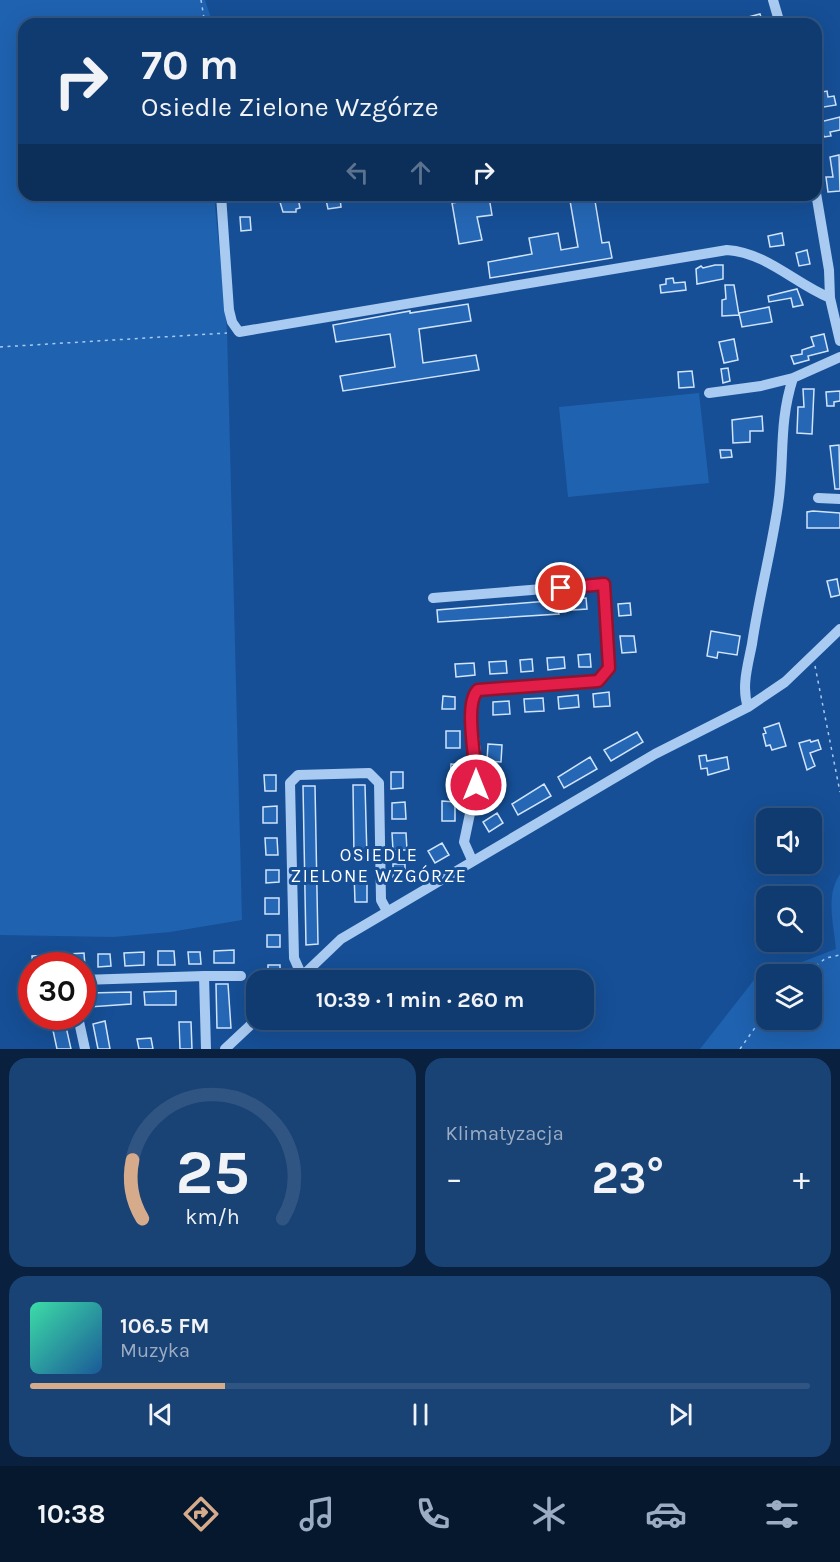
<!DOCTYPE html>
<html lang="pl">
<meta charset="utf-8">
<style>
body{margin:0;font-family:Karla,sans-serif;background:#194275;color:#f1f3f6;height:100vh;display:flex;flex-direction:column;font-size:22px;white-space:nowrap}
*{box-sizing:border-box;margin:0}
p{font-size:20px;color:#9cadc3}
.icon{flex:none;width:33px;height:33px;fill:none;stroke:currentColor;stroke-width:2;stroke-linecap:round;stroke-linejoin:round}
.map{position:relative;height:1049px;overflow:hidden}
.panel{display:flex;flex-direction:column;gap:9px;padding:9px;background:#09203e;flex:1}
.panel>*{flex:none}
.hud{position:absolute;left:18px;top:18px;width:804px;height:183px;border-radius:18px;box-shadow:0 6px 24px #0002,0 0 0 2px #305583;background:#103b70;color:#f1f3f6;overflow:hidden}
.buttons{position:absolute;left:756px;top:808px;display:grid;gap:12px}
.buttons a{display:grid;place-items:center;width:66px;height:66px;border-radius:12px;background:#103b70;box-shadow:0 6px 24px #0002,0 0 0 2px #305583;font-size:30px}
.speed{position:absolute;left:18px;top:952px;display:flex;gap:12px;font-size:30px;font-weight:700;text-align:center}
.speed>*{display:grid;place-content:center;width:78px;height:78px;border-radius:50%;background:#103b70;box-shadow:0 6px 24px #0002,0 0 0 2px #305583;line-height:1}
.speed .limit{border:9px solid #d22;background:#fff;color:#111}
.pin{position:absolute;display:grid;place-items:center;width:51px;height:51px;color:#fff;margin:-26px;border:3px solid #fff;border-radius:50%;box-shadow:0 2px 6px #0007}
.me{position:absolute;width:66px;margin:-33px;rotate:0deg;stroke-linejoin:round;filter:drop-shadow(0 0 4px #0008)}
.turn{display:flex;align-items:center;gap:21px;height:126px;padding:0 24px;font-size:27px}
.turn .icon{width:78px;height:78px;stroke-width:2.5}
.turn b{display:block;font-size:42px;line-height:51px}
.lanes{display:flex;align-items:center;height:57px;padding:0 24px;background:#0003;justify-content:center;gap:30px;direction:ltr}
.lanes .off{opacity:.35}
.big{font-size:45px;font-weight:700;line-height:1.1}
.panel .card{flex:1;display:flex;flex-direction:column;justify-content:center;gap:9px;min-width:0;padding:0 21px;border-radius:18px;background:#194275}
.panel .dial{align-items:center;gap:0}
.dial svg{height:156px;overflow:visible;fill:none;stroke:#305583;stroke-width:7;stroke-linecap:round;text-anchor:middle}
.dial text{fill:#f1f3f6;stroke:none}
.song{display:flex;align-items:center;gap:18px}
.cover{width:72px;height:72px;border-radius:9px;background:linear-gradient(135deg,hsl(160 70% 55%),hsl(210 70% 35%))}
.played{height:6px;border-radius:3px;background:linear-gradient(90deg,#d6ab8b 25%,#305583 25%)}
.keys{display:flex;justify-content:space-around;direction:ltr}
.heat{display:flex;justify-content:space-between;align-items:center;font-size:33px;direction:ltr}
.panel .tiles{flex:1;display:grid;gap:9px;grid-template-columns:1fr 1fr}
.card:last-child{grid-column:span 2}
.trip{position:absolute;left:246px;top:970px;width:348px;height:60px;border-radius:18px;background:#103b70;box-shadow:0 6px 24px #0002,0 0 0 2px #305583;font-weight:700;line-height:60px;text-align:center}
.tabs{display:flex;height:96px;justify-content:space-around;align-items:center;background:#06182d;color:#9cadc3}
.tabs .icon{width:42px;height:42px}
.tabs .active{color:#d6ab8b}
.tabs b{font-size:27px;color:#f1f3f6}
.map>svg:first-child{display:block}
</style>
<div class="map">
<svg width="840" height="1049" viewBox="0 0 840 1049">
<rect width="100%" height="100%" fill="#164f96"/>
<!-- green -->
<path fill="#1f62b0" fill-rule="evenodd" d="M0,0H205L213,24H24V195H214L227,330L242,920L170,932L114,937L0,935Z
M699,393L709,483L568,497L559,407Z
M840,874V1049H700L754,980L836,949C834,925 825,896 840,874ZM766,975H812V1020H766Z"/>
<!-- building -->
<path fill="#2567b5" stroke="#d0e4fc" stroke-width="1.5" d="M760,14L763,24H733V21Z
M827,91L828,97L834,96L836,105L818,108L816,93Z
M840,117V130L830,132L831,136L824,137L820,122Z
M839,155L840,191L828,192L826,177H833L830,157Z
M569,195H594L602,243L609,242L612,258L490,278L488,262L532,254L529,238L558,233L561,250L578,247Z
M489,197L492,215L477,217L482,240L459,244L452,203Z
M298,198L300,208L296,209V212H283L280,202Z
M340,198L341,207L328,209L326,200Z
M240,217H250L251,230L241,231Z
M782,233L784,245L770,247L768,236Z
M807,250L810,264L799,266L796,253Z
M715,265H723V279L697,284L696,269L701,266L703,268Z
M673,278L674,283L685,282L686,290L661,293L660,285L666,284V279Z
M725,285H734L739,315L722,316V300L726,299Z
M797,289L803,305L793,307L791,298L769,302L768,296Z
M468,304L471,321L419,329L423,363L476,355L479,370L343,391L340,376L395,367L390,334L336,342L333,325L410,311V313Z
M769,307L772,322L742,327L739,313Z
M824,334L828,351L808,356L809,360L794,364L791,356L802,354V350L814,346L811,337Z
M734,339L738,360L724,363L719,342Z
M728,368L730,381L723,383L721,369Z
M692,371L694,387L679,388L678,372Z
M803,389H814L812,434L797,433L798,407H804Z
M840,391V401L834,402V406H827L826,392Z
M762,416L763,431H750V442L733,443L732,420Z
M839,445L840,489H835L830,446Z
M720,450H731L732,457L721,458Z
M813,511L840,513V528H807V512Z
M837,579L840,595L831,597L827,581Z
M586,598L587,609L558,611L559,614L438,622L437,610Z
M630,603L631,615L619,616L618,604Z
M711,631L740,636L737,655L718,652L717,658L707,656Z
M620,636H634L636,652L622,653Z
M590,654L591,667H579L578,655Z
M564,657L565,668L548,670L547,658Z
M532,659L533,671L521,672L520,660Z
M506,661L507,673L490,674L489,662Z
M474,663L475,675L456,677L455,664Z
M609,692L610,706L594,707L593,694Z
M578,695L579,707L559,709L558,697Z
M443,696L455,697V709H442Z
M543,698L544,711L525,712L524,699Z
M509,701L510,714L493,715V702Z
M779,723L786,746L772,750L770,745L766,746L763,734L766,733L764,728Z
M446,731H460V748H446Z
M637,732L643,742L611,761L604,750Z
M810,740L811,742L818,740L821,749L810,753L815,766L807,770L799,743Z
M488,744L502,745L501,762L487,761Z
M706,755L707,761L727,757L729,769L708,775L707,768L701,769L699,756Z
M590,757L597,769L564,788L558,777Z
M451,764L465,765L464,782L450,781Z
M391,772H403V788L391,789Z
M264,775H276V791H265Z
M544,784L551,796L518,815L512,804Z
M353,785H365L367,857H354Z
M303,786H315L318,944L306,945Z
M442,801L455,802V821H442Z
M405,802L406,819H392V803Z
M277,806V823H263V807Z
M497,813L503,823L489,832L483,822Z
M392,833H406L407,850H393Z
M265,838H277L278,855H266Z
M442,843L449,855L435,863L428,851Z
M393,864H405V880H393Z
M266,870H279V882L266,883Z
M354,872H367V902H355Z
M265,898H279V914H265Z
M267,935H280V947H267Z
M234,950V963H214V951Z
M158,951H174L175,965H158Z
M144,952V965L125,966L124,953Z
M188,952H200L201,964H189Z
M84,953L85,966H68V954Z
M98,954H110L111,966L98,967Z
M52,955L53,966H33L32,956Z
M268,965H280V981H268Z
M216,984H228L231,1028H217Z
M176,991V1005H145L144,992Z
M131,992V1004L89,1007V993Z
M64,1018L71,1049H57L51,1021Z
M105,1021L110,1049H98L93,1024Z
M179,1022H191L192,1049H180Z
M151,1038L153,1049H139L137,1039Z"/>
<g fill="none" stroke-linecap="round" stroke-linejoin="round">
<!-- path -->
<path stroke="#a9caf1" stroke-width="1.5" stroke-dasharray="3 4.5" stroke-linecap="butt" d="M201,0L205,24
M0,347L227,333
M815,666L840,792
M804,975L826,958L840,955
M740,1049L766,1012"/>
<!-- minor -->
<path stroke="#a9caf1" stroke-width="10" d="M773,0L780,24
M816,193L829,270L830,298
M221,195L229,310L232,322L239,332L727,250C767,253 794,283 830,298L840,341
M709,393L761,386L793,378
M818,498L840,499
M433,598L604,584L609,668L598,681L478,690L471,699V715L476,752V785L464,842L472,860
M748,707C741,687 748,665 752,644C759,597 771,552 778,505C785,459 778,425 793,378L840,357
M204,976H241
M302,976L294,958L290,783L298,775L369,773L379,783L381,900L387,911
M31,980H32
M82,980L204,976L206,1049
M297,981L341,939L655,754L748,707L785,682L840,629
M78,1017L85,1049
M225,1049L256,1020"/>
</g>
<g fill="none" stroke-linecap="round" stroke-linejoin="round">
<!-- route casing -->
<g stroke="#92132f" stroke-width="15">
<path id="route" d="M476,785C477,762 463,704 478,690L598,681L609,668L604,584L561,588"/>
</g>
<!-- route -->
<use href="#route" stroke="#e11d48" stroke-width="10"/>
</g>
<g text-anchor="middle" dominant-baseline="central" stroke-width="6" stroke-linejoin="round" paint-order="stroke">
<!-- neighbourhood labels -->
<g font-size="18" letter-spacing="1.5" fill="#fff" stroke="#164f96">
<text x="379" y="855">OSIEDLE<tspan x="379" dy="21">ZIELONE WZGÓRZE</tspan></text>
</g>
</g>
</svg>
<div class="buttons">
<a><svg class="icon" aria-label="sound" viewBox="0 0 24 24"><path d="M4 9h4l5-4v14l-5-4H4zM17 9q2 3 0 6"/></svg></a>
<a><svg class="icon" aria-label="search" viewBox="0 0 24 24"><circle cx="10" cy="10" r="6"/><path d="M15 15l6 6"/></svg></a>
<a><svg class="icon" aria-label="layers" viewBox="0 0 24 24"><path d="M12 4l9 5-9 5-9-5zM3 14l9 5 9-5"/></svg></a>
</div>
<div class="speed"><div class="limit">30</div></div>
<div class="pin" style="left:561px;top:588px;background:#d93025"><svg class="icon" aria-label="arrive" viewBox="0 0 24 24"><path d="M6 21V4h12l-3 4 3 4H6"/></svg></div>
<svg class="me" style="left:476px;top:785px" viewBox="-20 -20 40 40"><circle r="17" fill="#e11d48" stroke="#fff" stroke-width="3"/><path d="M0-11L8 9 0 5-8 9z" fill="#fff"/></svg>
<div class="trip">10:39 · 1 min · 260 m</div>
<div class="hud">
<div class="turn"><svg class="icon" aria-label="right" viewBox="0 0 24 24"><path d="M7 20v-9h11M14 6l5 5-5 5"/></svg><div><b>70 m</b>Osiedle Zielone Wzgórze</div></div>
<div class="lanes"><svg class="icon off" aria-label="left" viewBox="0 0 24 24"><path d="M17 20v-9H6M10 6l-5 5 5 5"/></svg><svg class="icon off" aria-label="ahead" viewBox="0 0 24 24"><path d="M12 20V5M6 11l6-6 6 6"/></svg><svg class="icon" aria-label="right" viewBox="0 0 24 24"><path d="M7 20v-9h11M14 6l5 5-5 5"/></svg></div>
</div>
</div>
<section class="panel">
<div class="tiles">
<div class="card dial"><svg viewBox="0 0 100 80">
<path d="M14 69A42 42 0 1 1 86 69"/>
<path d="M14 69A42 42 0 0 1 9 39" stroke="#d6ab8b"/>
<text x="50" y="56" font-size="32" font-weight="700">25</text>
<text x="50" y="72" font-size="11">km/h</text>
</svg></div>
<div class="card"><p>Klimatyzacja</p>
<div class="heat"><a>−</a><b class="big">23°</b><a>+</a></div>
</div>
<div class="card">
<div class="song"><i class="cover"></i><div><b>106.5 FM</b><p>Muzyka</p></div></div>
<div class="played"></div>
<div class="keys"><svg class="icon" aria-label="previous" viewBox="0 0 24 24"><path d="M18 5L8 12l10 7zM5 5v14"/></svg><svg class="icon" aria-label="pause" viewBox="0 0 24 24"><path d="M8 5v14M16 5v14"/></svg><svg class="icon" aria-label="next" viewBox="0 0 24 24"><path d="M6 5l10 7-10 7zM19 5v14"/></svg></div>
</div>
</div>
</section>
<nav class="tabs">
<b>10:38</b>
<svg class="icon active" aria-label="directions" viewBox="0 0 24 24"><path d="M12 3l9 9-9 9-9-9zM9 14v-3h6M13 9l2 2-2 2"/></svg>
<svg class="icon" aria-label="music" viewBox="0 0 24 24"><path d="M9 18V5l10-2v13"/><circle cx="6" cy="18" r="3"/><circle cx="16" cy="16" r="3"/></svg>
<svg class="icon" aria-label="phone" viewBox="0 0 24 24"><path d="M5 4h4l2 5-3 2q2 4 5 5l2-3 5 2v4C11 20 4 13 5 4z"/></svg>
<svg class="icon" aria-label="climate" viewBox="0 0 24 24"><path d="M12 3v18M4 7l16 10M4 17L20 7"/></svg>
<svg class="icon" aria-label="car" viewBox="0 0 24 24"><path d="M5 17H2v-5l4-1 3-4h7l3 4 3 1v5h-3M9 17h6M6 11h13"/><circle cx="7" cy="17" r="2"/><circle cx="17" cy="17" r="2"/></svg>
<svg class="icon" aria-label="filters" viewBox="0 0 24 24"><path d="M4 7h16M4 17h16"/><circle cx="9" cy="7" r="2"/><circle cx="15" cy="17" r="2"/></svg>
</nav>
